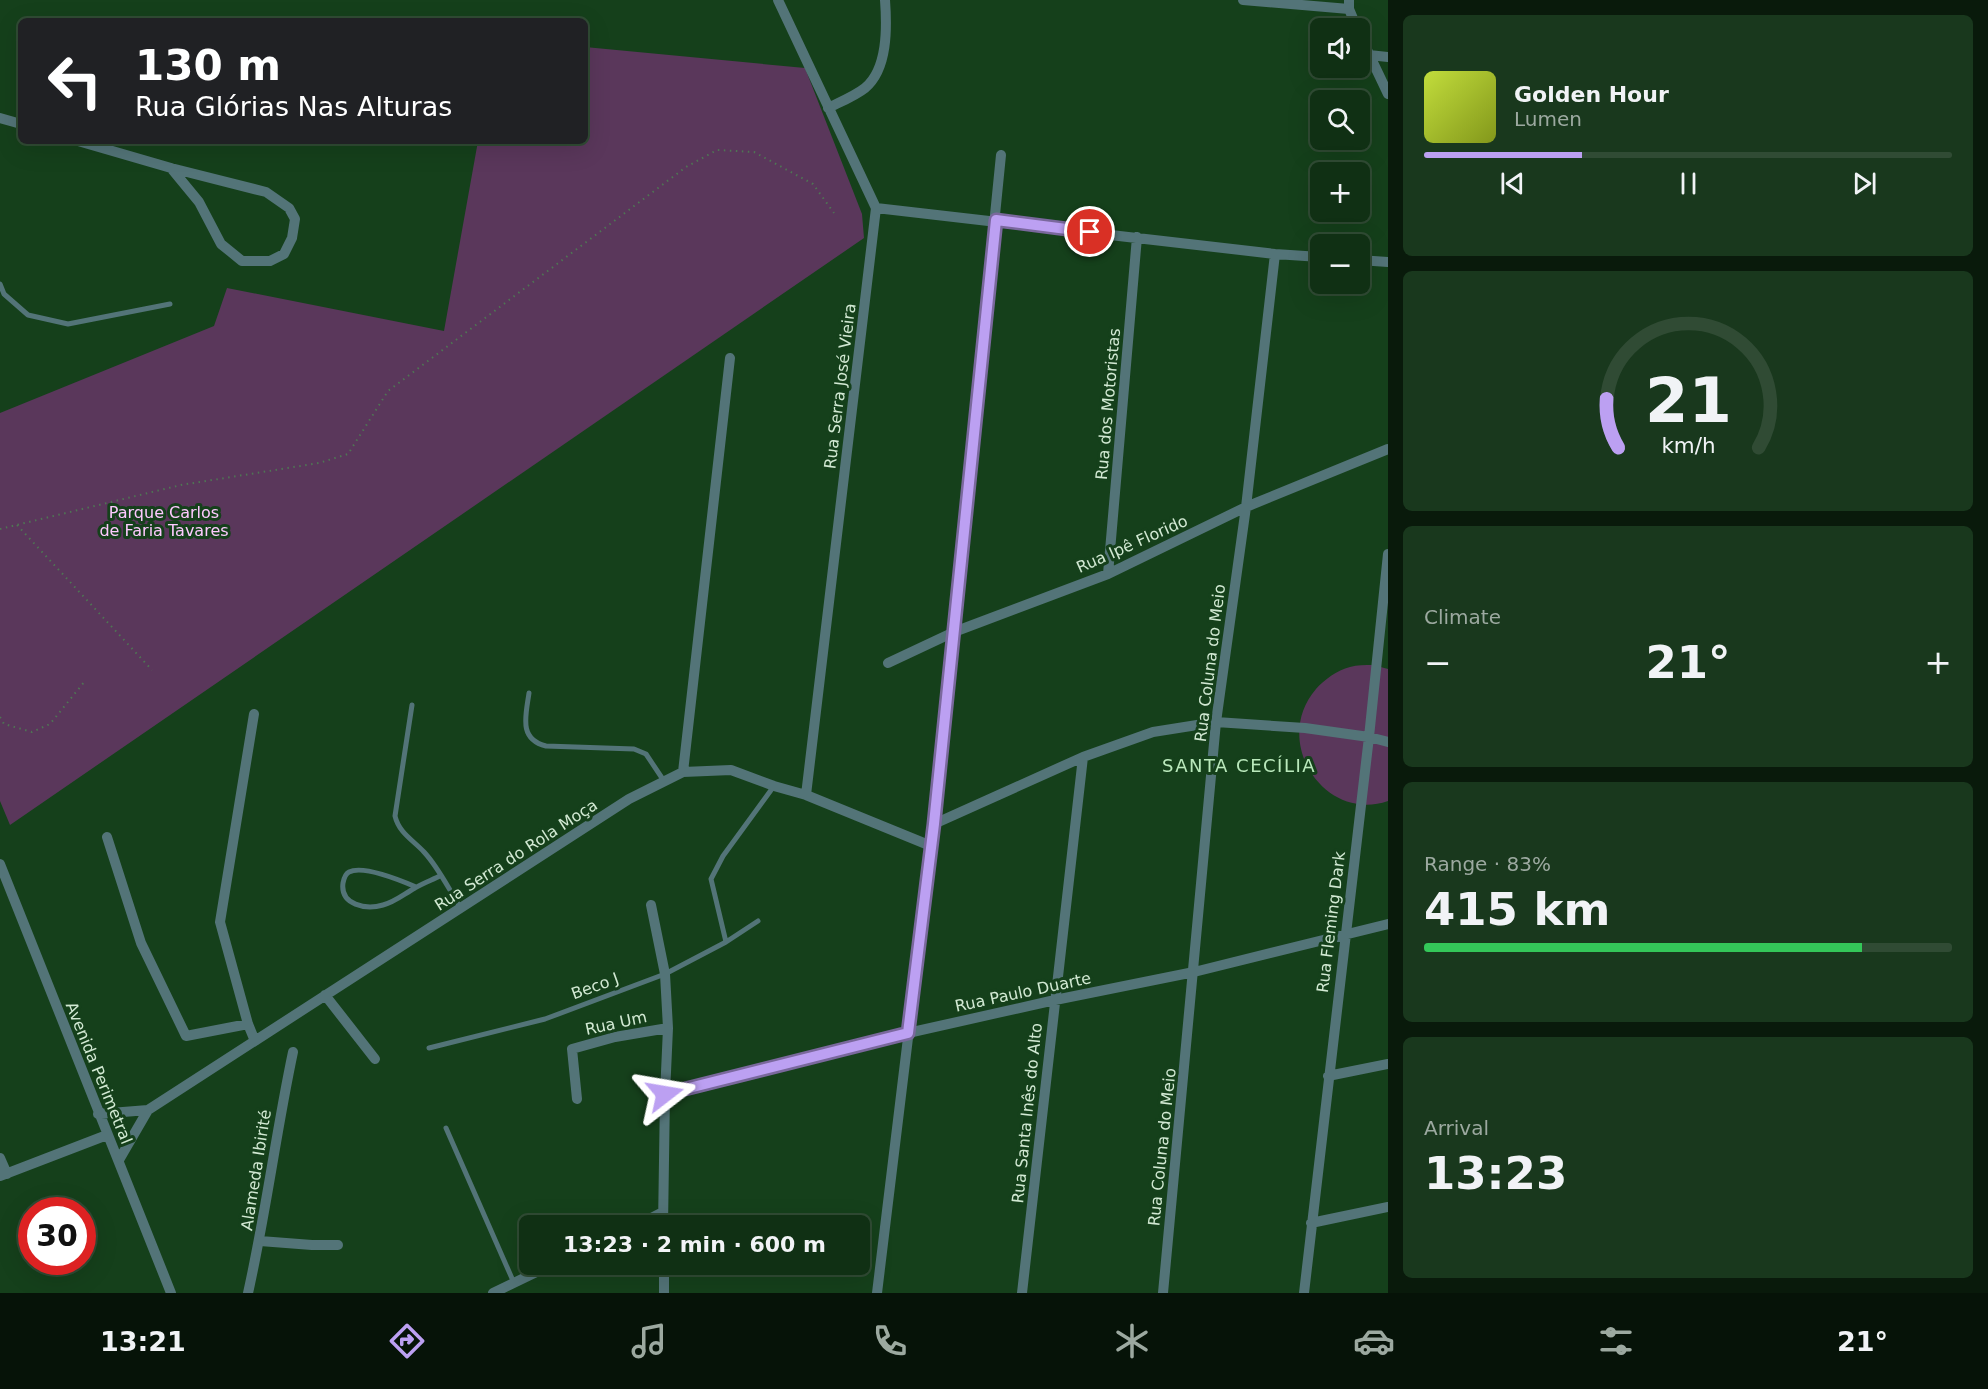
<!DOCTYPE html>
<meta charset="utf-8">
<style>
body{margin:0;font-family:"DejaVu Sans",sans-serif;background:#19381d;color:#f1f3f6;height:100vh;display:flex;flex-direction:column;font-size:22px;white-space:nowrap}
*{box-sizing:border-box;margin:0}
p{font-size:20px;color:#9ca9a0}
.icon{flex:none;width:33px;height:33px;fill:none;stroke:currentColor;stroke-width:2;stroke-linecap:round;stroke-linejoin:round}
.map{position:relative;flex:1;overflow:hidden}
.sheet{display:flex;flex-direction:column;gap:15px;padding:15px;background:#091a0b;width:600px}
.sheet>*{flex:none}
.hud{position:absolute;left:18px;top:18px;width:570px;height:126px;border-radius:9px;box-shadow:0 6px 24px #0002,0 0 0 2px #304b34;background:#202124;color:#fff;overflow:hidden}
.controls{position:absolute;left:1310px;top:18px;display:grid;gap:12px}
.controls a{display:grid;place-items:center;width:60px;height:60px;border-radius:9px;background:#103014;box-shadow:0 6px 24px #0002,0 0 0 2px #304b34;font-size:30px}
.speed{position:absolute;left:18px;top:1197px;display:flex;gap:12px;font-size:30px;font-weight:700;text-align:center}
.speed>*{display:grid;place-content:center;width:78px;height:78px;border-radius:50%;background:#103014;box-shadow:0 6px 24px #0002,0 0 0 2px #304b34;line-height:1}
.speed .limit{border:9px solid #d22;background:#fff;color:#111}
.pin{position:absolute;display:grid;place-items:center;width:51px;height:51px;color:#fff;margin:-26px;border:3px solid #fff;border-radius:50%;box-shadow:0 2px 6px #0007}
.me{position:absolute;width:66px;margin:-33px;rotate:76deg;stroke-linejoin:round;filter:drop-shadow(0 0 4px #0008)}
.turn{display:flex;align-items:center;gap:21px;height:126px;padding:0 18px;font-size:27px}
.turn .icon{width:78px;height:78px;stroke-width:2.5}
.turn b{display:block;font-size:42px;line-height:51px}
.big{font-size:45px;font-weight:700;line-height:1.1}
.sheet .card{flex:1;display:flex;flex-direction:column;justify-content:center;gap:9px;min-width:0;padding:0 21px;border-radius:9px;background:#19381d}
.sheet .dial{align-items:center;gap:0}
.dial svg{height:156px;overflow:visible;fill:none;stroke:#304b34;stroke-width:7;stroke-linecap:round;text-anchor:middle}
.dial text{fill:#f1f3f6;stroke:none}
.song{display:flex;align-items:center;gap:18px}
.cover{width:72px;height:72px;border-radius:9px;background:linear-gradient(135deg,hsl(70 70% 55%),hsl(70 70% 35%))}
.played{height:6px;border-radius:3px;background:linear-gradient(90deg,#bca0f2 30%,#304b34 30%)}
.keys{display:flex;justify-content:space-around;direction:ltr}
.heat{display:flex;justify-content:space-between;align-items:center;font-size:33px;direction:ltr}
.charge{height:9px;border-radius:4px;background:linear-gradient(90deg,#34c759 83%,#304b34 0)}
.trip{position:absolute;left:519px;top:1215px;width:351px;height:60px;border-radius:9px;background:#103014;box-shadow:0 6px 24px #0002,0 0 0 2px #304b34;font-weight:700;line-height:60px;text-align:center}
.menu{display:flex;height:96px;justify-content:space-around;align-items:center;background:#061308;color:#9ca9a0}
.menu .icon{width:42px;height:42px}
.menu .selected{color:#bca0f2}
.menu b{font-size:27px;color:#f1f3f6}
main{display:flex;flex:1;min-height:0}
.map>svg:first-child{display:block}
</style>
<main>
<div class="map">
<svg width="1388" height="1293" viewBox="0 0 1388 1293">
<rect width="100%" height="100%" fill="#15401b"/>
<!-- green -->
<path fill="#5a375b" d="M585,47L805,68L862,214L864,238L10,825L0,801V413L214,326L227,288L444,331L478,141H585Z
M1373,665L1388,669V801C1324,823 1271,741 1316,689C1324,680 1337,670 1350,667C1357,665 1365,665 1373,665Z"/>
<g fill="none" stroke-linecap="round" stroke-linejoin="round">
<!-- path -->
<path stroke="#4f7454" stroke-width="2" stroke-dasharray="1.5 4.5" stroke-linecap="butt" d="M17,525L152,670
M0,529L181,485L319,463L348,454L388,391L686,167L717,150L754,152L813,184L834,213
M0,717L4,724L32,732L50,724L85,681"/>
<!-- lane -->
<path stroke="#537478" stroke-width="5" d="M0,284L4,294L28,315L68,324L170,304
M529,693C526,715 518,739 546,746L634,749L646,754L664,781
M412,705L395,816C399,833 413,840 424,852C439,868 449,890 461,908
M416,887C402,881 363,865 349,872C345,874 344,878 343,883C340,905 366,910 383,905C395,902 404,894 415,888C423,883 432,880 440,876
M726,942L711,879L723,856L774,786
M429,1048L545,1019L665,974L726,942L758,921
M446,1128L514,1283"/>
<!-- street -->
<path stroke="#537478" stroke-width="10" d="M778,0L876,208L806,795
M1243,0L1349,9
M1349,0V9L1357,28
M1359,33L1388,94
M1369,55L1388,57
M828,108C840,102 855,96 865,88C888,69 887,27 885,0
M0,118L21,124
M78,141L171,168L266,192L289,208L295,219L292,238L284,254L270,261H242L221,244L199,202L171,168
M876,208L1275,254L1320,257
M1359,260L1388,262
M1108,574L1137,237
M888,663L954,632L1108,574L1246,507L1388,449
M254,714L220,922L248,1024L255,1041
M683,772L730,358
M934,824L1083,757L1153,732L1216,722L1305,728L1369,737L1388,742
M107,837L141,943L186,1036L248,1024
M0,864L171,1293
M651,905L665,974L668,1028L665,1094L663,1226
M325,995L375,1059
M1328,1076L1388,1064
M665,1094L908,1033L1055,1000L1194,972L1388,924
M577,1099L572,1049L615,1037L668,1028
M98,1114L148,1110
M0,1158L7,1174
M119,1160L148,1110L629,799L683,772L731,770L774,786L806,795L931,846
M0,1176L107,1135
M1311,1223L1388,1207
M636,1226L663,1212
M260,1241L312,1245H338
M664,1264V1293
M248,1293C266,1213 276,1132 293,1052
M493,1293L553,1264
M877,1293L934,824L1001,155
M1022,1293L1083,757
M1163,1293L1216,722L1246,507L1275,254
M1304,1293L1369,737L1388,554"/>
</g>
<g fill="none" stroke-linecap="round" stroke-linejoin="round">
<!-- route casing -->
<g stroke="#7a689d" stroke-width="15">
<path id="route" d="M665,1094L908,1033L934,824L996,220L1090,232"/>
</g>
<!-- route -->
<use href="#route" stroke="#bca0f2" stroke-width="10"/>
</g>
<g text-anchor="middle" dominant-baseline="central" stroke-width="6" stroke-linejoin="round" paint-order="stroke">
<!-- street labels -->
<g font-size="16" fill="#d2e9d3" stroke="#15401b">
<text transform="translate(840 386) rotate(-83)">Rua Serra José Vieira</text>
<text transform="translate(1108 404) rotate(-85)">Rua dos Motoristas</text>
<text transform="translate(1132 544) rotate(-24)">Rua Ipê Florido</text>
<text transform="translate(1210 663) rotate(-83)">Rua Coluna do Meio</text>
<text transform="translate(516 855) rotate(-33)">Rua Serra do Rola Moça</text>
<text transform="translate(1331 922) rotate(-83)">Rua Fleming Dark</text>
<text transform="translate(595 986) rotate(-20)">Beco J</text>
<text transform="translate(1023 992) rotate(-12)">Rua Paulo Duarte</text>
<text transform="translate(616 1023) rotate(-12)">Rua Um</text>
<text transform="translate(99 1073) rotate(68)">Avenida Perimetral</text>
<text transform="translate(1027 1113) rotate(-84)">Rua Santa Inês do Alto</text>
<text transform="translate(1162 1147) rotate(-84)">Rua Coluna do Meio</text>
<text transform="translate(256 1170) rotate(-81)">Alameda Ibirité</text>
</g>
<!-- park labels -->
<g font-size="16" fill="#fec9ff" stroke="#15401b">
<text x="164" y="512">Parque Carlos<tspan x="164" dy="18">de Faria Tavares</tspan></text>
</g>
<!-- neighbourhood labels -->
<g font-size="18" letter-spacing="1.5" fill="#bae9bc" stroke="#15401b">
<text x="1239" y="765">SANTA CECÍLIA</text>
</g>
</g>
</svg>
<div class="controls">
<a><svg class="icon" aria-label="sound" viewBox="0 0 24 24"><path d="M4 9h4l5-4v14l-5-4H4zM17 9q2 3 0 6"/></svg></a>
<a><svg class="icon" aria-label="search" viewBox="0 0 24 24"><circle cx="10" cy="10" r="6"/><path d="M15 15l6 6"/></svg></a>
<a>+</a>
<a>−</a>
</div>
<div class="speed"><div class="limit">30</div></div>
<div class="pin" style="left:1090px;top:232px;background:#d93025"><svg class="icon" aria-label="arrive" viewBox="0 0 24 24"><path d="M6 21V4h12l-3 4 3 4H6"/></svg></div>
<svg class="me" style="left:665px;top:1094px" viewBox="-20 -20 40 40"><path d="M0-17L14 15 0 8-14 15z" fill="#bca0f2" stroke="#fff" stroke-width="4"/></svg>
<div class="trip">13:23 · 2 min · 600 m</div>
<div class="hud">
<div class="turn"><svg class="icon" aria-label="left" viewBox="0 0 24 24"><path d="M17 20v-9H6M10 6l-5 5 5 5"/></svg><div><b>130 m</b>Rua Glórias Nas Alturas</div></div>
</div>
</div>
<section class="sheet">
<div class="card">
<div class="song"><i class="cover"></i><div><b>Golden Hour</b><p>Lumen</p></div></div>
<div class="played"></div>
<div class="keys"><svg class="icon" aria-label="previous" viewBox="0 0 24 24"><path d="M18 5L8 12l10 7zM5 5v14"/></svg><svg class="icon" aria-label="pause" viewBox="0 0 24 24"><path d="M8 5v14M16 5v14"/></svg><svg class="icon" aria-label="next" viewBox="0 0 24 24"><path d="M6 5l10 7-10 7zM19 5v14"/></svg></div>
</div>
<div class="card dial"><svg viewBox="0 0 100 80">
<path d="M14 69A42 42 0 1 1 86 69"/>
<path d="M14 69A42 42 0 0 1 8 44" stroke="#bca0f2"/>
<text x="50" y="56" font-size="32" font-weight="700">21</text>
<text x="50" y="72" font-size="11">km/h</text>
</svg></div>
<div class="card"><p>Climate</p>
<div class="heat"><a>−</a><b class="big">21°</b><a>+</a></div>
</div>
<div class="card"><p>Range · 83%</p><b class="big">415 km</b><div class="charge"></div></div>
<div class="card"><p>Arrival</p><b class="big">13:23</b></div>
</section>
</main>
<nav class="menu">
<b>13:21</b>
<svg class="icon selected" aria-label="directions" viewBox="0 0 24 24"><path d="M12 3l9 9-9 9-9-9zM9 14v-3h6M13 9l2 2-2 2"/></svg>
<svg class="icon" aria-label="music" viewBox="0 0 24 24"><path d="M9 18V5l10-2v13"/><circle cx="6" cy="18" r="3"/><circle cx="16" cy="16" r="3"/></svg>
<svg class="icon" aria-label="phone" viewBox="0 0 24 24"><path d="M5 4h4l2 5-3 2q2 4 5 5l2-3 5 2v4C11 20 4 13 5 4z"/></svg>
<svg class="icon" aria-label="climate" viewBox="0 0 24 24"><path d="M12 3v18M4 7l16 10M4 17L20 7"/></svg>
<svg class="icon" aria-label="car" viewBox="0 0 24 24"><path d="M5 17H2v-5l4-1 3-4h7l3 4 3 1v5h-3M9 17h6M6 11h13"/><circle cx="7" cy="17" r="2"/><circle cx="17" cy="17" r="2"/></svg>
<svg class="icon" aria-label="filters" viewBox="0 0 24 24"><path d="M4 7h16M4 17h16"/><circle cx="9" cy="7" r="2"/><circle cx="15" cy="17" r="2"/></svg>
<b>21°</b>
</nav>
